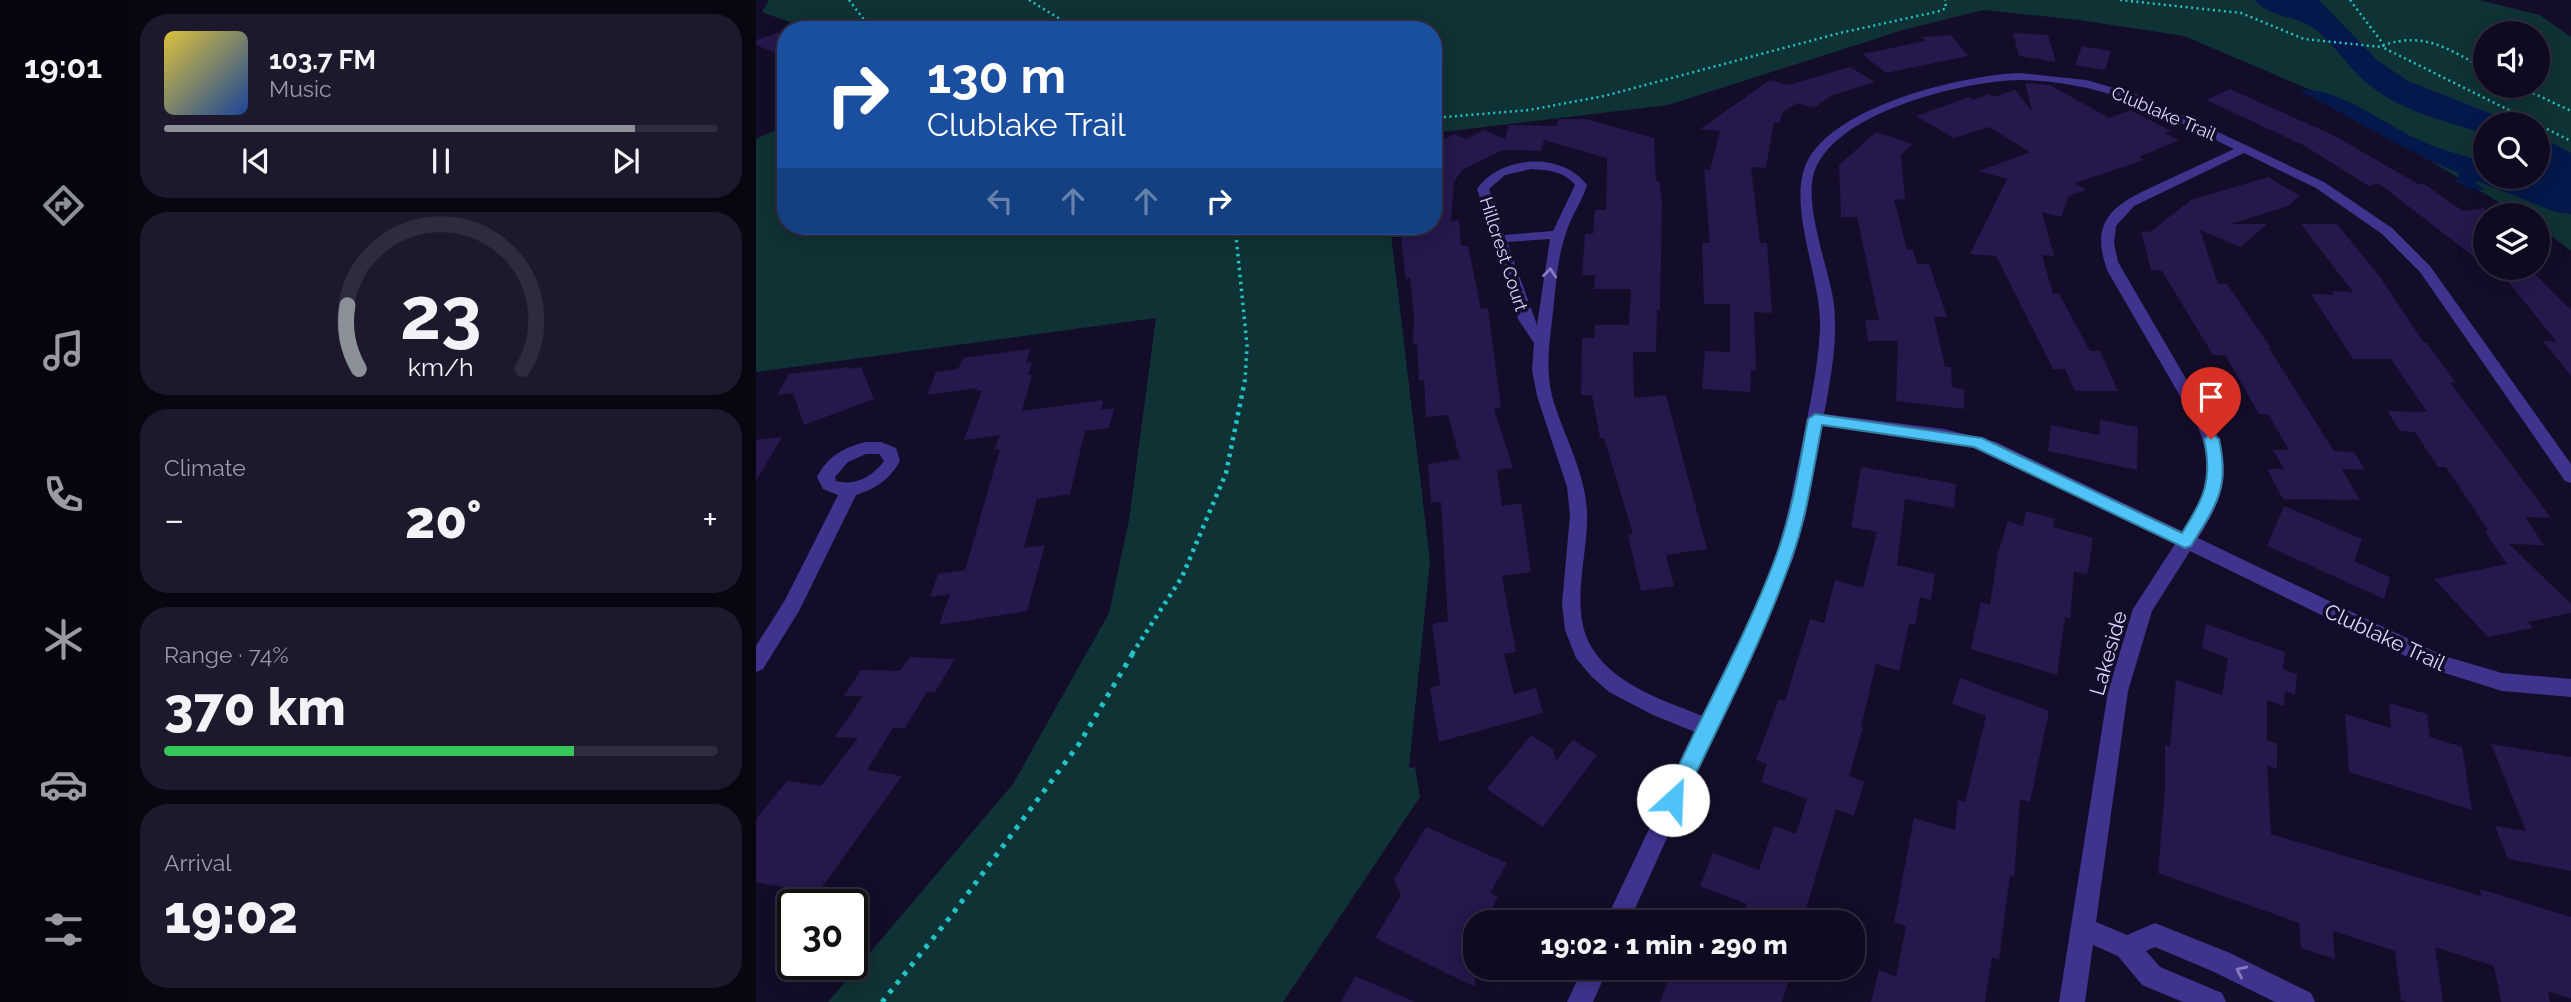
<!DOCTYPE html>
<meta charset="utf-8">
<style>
body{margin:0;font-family:Raleway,sans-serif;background:#1d182c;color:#f1f3f6;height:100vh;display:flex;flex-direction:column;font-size:26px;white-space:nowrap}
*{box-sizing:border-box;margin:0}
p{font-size:23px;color:#9b9aa4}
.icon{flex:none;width:38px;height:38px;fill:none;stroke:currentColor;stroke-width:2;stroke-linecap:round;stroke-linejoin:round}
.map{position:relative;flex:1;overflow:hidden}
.sheet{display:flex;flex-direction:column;gap:14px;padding:14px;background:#080611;width:630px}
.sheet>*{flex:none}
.top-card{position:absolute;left:21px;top:21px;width:665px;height:214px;border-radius:28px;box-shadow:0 4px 18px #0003,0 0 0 2px #2f2b3d;background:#1a4fa0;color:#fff;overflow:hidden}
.controls{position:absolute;left:1717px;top:21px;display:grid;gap:14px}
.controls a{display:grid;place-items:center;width:77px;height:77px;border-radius:50%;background:#0f0a1f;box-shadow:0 4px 18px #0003,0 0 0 2px #2f2b3d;font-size:35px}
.speed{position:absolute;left:21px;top:889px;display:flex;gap:14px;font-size:35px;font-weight:700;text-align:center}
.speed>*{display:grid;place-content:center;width:91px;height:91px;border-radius:50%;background:#0f0a1f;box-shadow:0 4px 18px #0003,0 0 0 2px #2f2b3d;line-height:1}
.speed .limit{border:4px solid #111;border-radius:10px;background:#fff;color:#111}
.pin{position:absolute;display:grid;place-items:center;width:60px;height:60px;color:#fff;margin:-72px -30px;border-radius:50% 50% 50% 0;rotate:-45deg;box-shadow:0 0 7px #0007}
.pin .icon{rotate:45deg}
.me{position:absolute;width:77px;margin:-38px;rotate:25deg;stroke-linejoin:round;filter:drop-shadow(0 0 5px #0008)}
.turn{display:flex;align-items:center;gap:24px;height:147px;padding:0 35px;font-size:32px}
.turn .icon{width:91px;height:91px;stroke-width:2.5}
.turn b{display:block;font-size:49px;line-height:60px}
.lanes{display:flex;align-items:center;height:66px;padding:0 35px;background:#0003;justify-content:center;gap:35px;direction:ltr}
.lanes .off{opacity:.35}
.big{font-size:52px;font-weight:800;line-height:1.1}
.sheet .card{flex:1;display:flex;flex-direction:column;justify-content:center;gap:10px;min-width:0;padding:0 24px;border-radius:28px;background:#1d182c}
.sheet .dial{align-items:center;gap:0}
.dial svg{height:182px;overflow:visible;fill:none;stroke:#2f2b3d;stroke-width:7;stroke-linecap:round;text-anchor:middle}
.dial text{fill:#f1f3f6;stroke:none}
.song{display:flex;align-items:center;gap:21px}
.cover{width:84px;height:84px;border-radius:10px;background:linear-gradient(135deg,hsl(50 70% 55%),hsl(220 70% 35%))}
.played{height:7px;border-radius:4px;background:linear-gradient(90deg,#8c9099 85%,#2f2b3d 85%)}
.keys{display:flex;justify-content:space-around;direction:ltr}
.heat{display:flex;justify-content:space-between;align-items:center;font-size:38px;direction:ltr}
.charge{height:10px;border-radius:5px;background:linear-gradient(90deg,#34c759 74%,#2f2b3d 0)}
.trip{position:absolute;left:707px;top:910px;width:402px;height:70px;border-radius:28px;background:#0f0a1f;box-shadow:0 4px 18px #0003,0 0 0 2px #2f2b3d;font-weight:800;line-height:70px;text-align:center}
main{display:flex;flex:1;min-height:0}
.menu{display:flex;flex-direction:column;width:126px;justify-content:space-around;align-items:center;background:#06040c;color:#9b9aa4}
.menu .icon{width:49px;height:49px}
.menu .active{color:#8c9099}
.menu b{font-size:32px;color:#f1f3f6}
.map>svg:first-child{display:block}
</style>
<main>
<nav class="menu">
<b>19:01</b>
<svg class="icon active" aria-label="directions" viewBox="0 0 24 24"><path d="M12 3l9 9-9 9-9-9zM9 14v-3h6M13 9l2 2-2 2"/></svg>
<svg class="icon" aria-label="music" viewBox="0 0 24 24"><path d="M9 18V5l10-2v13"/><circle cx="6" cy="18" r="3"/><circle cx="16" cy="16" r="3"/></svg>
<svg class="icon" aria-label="phone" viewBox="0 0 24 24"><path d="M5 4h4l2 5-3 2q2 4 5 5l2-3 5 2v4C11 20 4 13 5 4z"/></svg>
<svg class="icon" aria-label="climate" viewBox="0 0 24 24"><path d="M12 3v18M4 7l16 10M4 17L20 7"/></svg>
<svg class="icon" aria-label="car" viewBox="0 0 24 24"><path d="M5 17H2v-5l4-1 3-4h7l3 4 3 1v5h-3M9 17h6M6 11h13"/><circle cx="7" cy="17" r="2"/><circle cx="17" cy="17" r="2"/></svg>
<svg class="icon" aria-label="filters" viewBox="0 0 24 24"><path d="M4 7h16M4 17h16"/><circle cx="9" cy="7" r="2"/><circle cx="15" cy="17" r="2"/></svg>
</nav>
<section class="sheet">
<div class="card">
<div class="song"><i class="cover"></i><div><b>103.7 FM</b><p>Music</p></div></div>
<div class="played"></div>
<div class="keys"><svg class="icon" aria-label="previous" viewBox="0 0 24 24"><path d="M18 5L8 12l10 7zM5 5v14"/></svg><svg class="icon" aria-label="pause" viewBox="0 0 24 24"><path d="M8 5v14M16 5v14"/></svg><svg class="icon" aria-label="next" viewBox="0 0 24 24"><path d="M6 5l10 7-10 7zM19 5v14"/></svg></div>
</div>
<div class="card dial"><svg viewBox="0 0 100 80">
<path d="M14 69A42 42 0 1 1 86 69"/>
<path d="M14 69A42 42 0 0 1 9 41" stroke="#8c9099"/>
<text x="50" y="56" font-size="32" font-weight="700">23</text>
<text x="50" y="72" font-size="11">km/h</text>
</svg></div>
<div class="card"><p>Climate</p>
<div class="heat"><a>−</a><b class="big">20°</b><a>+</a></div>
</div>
<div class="card"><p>Range · 74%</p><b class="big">370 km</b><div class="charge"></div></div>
<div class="card"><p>Arrival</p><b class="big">19:02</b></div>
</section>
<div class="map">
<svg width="1815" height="1002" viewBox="0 0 1815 1002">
<rect width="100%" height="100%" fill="#140d29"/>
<!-- green -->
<path fill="#0f3234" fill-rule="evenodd" d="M13,0H1723L1784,15L1815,37V251L1782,226V215H1764L1562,93L1428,36L1323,20L1227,10L1147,30L912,105L677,133V30H55L6,12ZM1729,33H1782V86H1729ZM1729,124H1782V177H1729Z
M30,125V226H634L674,561L653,768L659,767L664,797L527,1002H72L257,784L353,613L373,520L400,318L0,372V139Z"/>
<!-- water -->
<path fill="#04184b" d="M1499,0H1563L1621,60L1652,81L1761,124H1729V134C1689,121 1644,111 1612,84C1592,68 1575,39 1556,27C1539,16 1513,17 1499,0Z
M1542,90C1585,86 1633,129 1672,144C1690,151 1710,156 1729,162V177H1782V135L1815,153V214L1800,212L1721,181L1719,182L1729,190L1715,189L1700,182L1703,175L1700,172C1645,149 1595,117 1542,90Z"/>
<!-- building -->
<path fill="#26174c" d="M30,30V57L0,45V40Z
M1257,33L1292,35L1300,62L1263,56Z
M1195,35L1212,56L1130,73L1106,54L1169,41L1166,37Z
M1326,46L1355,51L1349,70L1319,65Z
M1094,67L1119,82L1074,96L1058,108L1041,103L1027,112L1023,123L1018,122L1010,168L995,167L1004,243H1011L1016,313L998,312L1000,371L995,370L994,392L946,389L949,351L974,352V304H948L946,243H954L948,169L954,170L964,131L944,129L1014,80L1032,85Z
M1269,83L1294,85L1353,118L1374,110L1415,131L1409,133L1423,140L1383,157L1388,160L1319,183L1330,190L1313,196L1305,217L1286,212L1298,256L1286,255L1297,294H1303L1334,351H1344L1362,391H1319L1309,369H1297L1240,256L1214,254L1251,179L1223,171L1274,152L1233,127L1198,138L1160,116L1213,97L1217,100L1233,94L1237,97L1259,90L1276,111Z
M1474,89L1579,136L1662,184H1668L1707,211L1729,208V265L1622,183L1613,186L1549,146L1450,100Z
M802,119H829L898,138L900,181H903L906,202L904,310H901L900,352H877L878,398L910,395L951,549L910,555L918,586L885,591L872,535L877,534L848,438H844L836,395H825L826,338H838L839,325H873L875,289H838L839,275H826L829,234H837L839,210H850L851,158L788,140L785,151L747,150L706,170L698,182L695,221L703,220L705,246H712L725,309L732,308L745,408L738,409L757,468L741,470L746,506L765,503L775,572L746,576L760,652L748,654L758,694L780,688L787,713L683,742L674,688L684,685L676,624L692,621L685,502L675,503L672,464L704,459L692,415L670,417L668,380L663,381L661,344L657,345L658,316L654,278L650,279L646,249V226H677V145L698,134L710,139L728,130L749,139L753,125L801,126Z
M1120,132L1157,144L1145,155L1149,200L1138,199L1151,250H1157L1161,264H1173L1191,317H1178L1189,367H1195L1196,387L1208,389V409L1140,401L1142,341H1112L1109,320H1123L1101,217H1085L1083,165Z
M1512,177L1544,196L1532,206L1475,224H1511L1484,247L1444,230L1462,284H1471L1515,348H1513L1578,451L1598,452L1609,470L1586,469L1604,500L1527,499L1511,469H1528L1517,450H1533L1512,414H1503L1469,355H1457L1406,271L1395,270L1385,231L1394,232L1435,200Z
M1545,224H1581L1624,277L1668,343H1671L1700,383L1694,382L1795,518L1769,517L1788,545L1753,544L1815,604V613L1772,622L1777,628L1732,637L1678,579L1751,564L1729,532L1732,530L1690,467H1682L1659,432L1644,431L1631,411L1671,412L1635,359H1597L1555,294L1578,295L1576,291L1597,292Z
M1741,268H1773L1815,310V376L1787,341L1801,342Z
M274,349L270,363L276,362L272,375H276L266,411L347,400L345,410L358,408L353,428L329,431L314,494L281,499L268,548L289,545L271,611L183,625L194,594L174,597L182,574L209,570L244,449L238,450L244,435L208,440L226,390L220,391L221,388L171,395L180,372L202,369L207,358Z
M92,367L91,369L105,367L118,399L48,425L37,393L21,395L33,374Z
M1344,420L1382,427L1381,470L1292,451L1295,425L1343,435Z
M26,437L0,481V440Z
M1105,467L1200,484L1198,508L1149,499L1141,565L1179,574L1175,600L1164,597L1159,625L1153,623L1143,671L1120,664L1105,727H1107L1093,776L1108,782L1098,816L1080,809L1046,922H984L991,904L944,886L957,853L1003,870L1018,826L1040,834L1051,799L1005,782L1011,764L1000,760L1023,699L1029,701L1054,619L1068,623L1079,580L1107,588L1121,532L1095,527Z
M1528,506L1606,539L1598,561L1634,577L1628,599L1511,546Z
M1270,511L1299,519L1297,527L1337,538L1331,575L1318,571L1314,619L1309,617L1301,675L1215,649L1225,602L1234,605L1242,553L1252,521L1267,526Z
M1450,624L1529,652L1527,669L1541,674L1539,695L1529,691L1528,706L1511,700V740L1521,744V769L1511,765L1515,834L1725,896L1724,889L1815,917V999L1792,991L1794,1002H1745L1738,966L1679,947L1687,1002H1652L1645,1000L1639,951L1577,931L1579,959L1545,948L1543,923L1402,873L1409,789V745L1414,747L1420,680L1466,695L1472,658L1446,648Z
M154,657L199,659L179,692H171L149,728H137L111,770L146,776L53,905H18L31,888L0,882V819L31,781L65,786L102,738L79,737L107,696H88L105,670L144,671Z
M1204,678L1293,711L1274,802L1264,799L1258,877L1254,875L1243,960L1236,957L1229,1002H1115L1123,970L1140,977L1150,927L1138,922L1158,818L1199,830L1202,800L1209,802L1230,716L1196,704Z
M1633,703L1671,714L1674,737L1706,747L1716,810L1593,772L1589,714L1635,728Z
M775,735L797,749L800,761L817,740L841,755L787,827L731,789Z
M1735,744L1815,757V871L1752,859L1739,826L1770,831Z
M670,827L751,863L734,893L742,897L728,922H719V987L619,938L645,895L638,879Z
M917,968H1005L1033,980L1026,1002H904Z
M599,976L659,1002H585Z"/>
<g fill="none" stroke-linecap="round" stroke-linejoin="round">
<!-- path-far3 -->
<path stroke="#22c3c6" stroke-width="2.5" stroke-dasharray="2 3.5" stroke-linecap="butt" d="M93,0L116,30
M273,0L322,30
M1364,0L1485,13L1548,39L1626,47
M1594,0L1628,45C1669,31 1694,50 1729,69
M1628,45L1626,47L1815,141
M1762,86L1815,111
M677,118L773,110L848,96L1084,33L1184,11L1190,8L1189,0"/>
<!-- path-far2 -->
<path stroke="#22c3c6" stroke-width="3.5" stroke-dasharray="2.5 4.5" stroke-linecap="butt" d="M479,226L491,345L489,382"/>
<!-- path-far1 -->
<path stroke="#22c3c6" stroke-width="4.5" stroke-dasharray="3.5 5" stroke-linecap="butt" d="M376,654L426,577L470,473L489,380"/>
<!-- path -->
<path stroke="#22c3c6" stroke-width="5" stroke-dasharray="4.5 7" stroke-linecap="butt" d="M126,1002L195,916L323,744L377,653"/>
<!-- minor -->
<path fill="#3e338d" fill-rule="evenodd" d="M1264,73L1330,80L1383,95L1568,182L1636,228L1674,266L1815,464V483L1809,481L1664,272L1626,234L1560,188L1488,153L1378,206L1360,226L1358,243L1362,262L1458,427C1477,471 1467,499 1442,538L1688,656L1746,673L1815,679V697L1746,691L1676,669L1434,551L1396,611L1372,691L1340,922L1371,935L1399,923L1474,953L1555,993L1559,1002H1519L1456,971L1399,947L1390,951L1404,967L1466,993L1470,1002H1427L1386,985L1362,956L1337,945L1329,1002H1303L1352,691L1377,609L1419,544L1229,451L1188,441L1066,425L1050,514L1037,559L873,922H849L939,732L897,715L853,692L835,676L820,658L809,630L806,604L814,515L811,487L781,396L776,370L778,343L762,319L721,189C744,155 806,151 831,185C826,202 815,216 810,233C801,258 800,285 797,312C794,341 789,366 796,396C807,435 829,470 831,512C833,554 812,609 836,648C859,685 908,701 947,716C971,664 1001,612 1019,557C1031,522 1038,485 1045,449C1053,409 1062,369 1064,329C1066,278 1030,206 1051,162C1078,106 1206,75 1264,73ZM1264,80C1352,82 1401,112 1478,149C1455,160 1432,170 1409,181C1364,202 1330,215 1352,272L1442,427C1458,466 1450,497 1428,532L1240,442L1188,429L1068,414C1075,377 1083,335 1077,298C1071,265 1050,209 1057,177C1072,113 1207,81 1264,80ZM775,169C792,170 808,171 819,185L797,231L748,235L733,189L749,175ZM794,239L781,325L751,242Z
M109,442H125L140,448L144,461C133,480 121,488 100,495L43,611L7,669L0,672V646L29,600L82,495L67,489L61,477C72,456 87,448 109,442ZM110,454H123L128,461C116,477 100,486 80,481L79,477L92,462Z
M827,968H852L837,1002H811Z"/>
</g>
<!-- one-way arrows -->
<defs><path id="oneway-chevron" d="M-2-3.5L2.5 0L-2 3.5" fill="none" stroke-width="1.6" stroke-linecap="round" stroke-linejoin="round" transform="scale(1.75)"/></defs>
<g stroke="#867cc0">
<use href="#oneway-chevron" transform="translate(794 273) rotate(-84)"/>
<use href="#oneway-chevron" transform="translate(1485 971) rotate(-154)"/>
</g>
<!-- route -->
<path fill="#4fc3f7" stroke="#337fa1" stroke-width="2" d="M1059,414L1226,438L1426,533C1448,497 1457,481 1448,439L1455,433L1463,439C1474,489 1460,505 1435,546L1429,548L1218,447L1066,425C1057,470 1051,517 1035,560C1005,645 962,726 924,807L917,810L909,807L907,800C942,719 988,642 1019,559C1036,514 1043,466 1052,419Z"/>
<g text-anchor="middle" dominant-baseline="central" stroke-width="7" stroke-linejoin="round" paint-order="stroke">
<!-- far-street labels -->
<g font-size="18" fill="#ded5ff" stroke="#140d29">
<text transform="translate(1408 113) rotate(23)">Clublake Trail</text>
<text transform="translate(748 254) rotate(72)">Hillcrest Court</text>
</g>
<!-- street labels -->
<g font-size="21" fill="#ded5ff" stroke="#140d29">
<text transform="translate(1629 637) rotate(25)">Clublake Trail</text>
<text transform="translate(1352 653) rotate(-74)">Lakeside</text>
</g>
</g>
</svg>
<div class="controls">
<a><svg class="icon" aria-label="sound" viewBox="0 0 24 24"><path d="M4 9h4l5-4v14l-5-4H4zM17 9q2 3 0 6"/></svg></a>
<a><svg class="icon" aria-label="search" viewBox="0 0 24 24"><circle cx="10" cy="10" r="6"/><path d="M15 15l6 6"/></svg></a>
<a><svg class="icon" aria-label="layers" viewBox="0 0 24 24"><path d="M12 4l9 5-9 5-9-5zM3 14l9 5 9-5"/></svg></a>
</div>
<div class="speed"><div class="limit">30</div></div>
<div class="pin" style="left:1455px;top:439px;background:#d93025"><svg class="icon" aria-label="arrive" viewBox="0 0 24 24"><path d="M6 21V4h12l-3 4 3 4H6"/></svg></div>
<svg class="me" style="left:917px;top:800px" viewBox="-20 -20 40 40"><circle r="19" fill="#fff"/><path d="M0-13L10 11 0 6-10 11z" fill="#4fc3f7"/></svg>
<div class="trip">19:02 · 1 min · 290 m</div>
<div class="top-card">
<div class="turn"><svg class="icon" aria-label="right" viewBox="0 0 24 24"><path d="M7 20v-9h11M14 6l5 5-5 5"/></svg><div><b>130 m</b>Clublake Trail</div></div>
<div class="lanes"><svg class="icon off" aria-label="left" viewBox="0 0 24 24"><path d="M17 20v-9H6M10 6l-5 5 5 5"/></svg><svg class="icon off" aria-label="ahead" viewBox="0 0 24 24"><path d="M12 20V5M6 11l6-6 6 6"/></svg><svg class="icon off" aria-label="ahead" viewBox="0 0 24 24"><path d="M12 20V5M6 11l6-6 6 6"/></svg><svg class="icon" aria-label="right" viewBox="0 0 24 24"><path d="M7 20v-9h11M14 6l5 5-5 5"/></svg></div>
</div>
</div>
</main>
